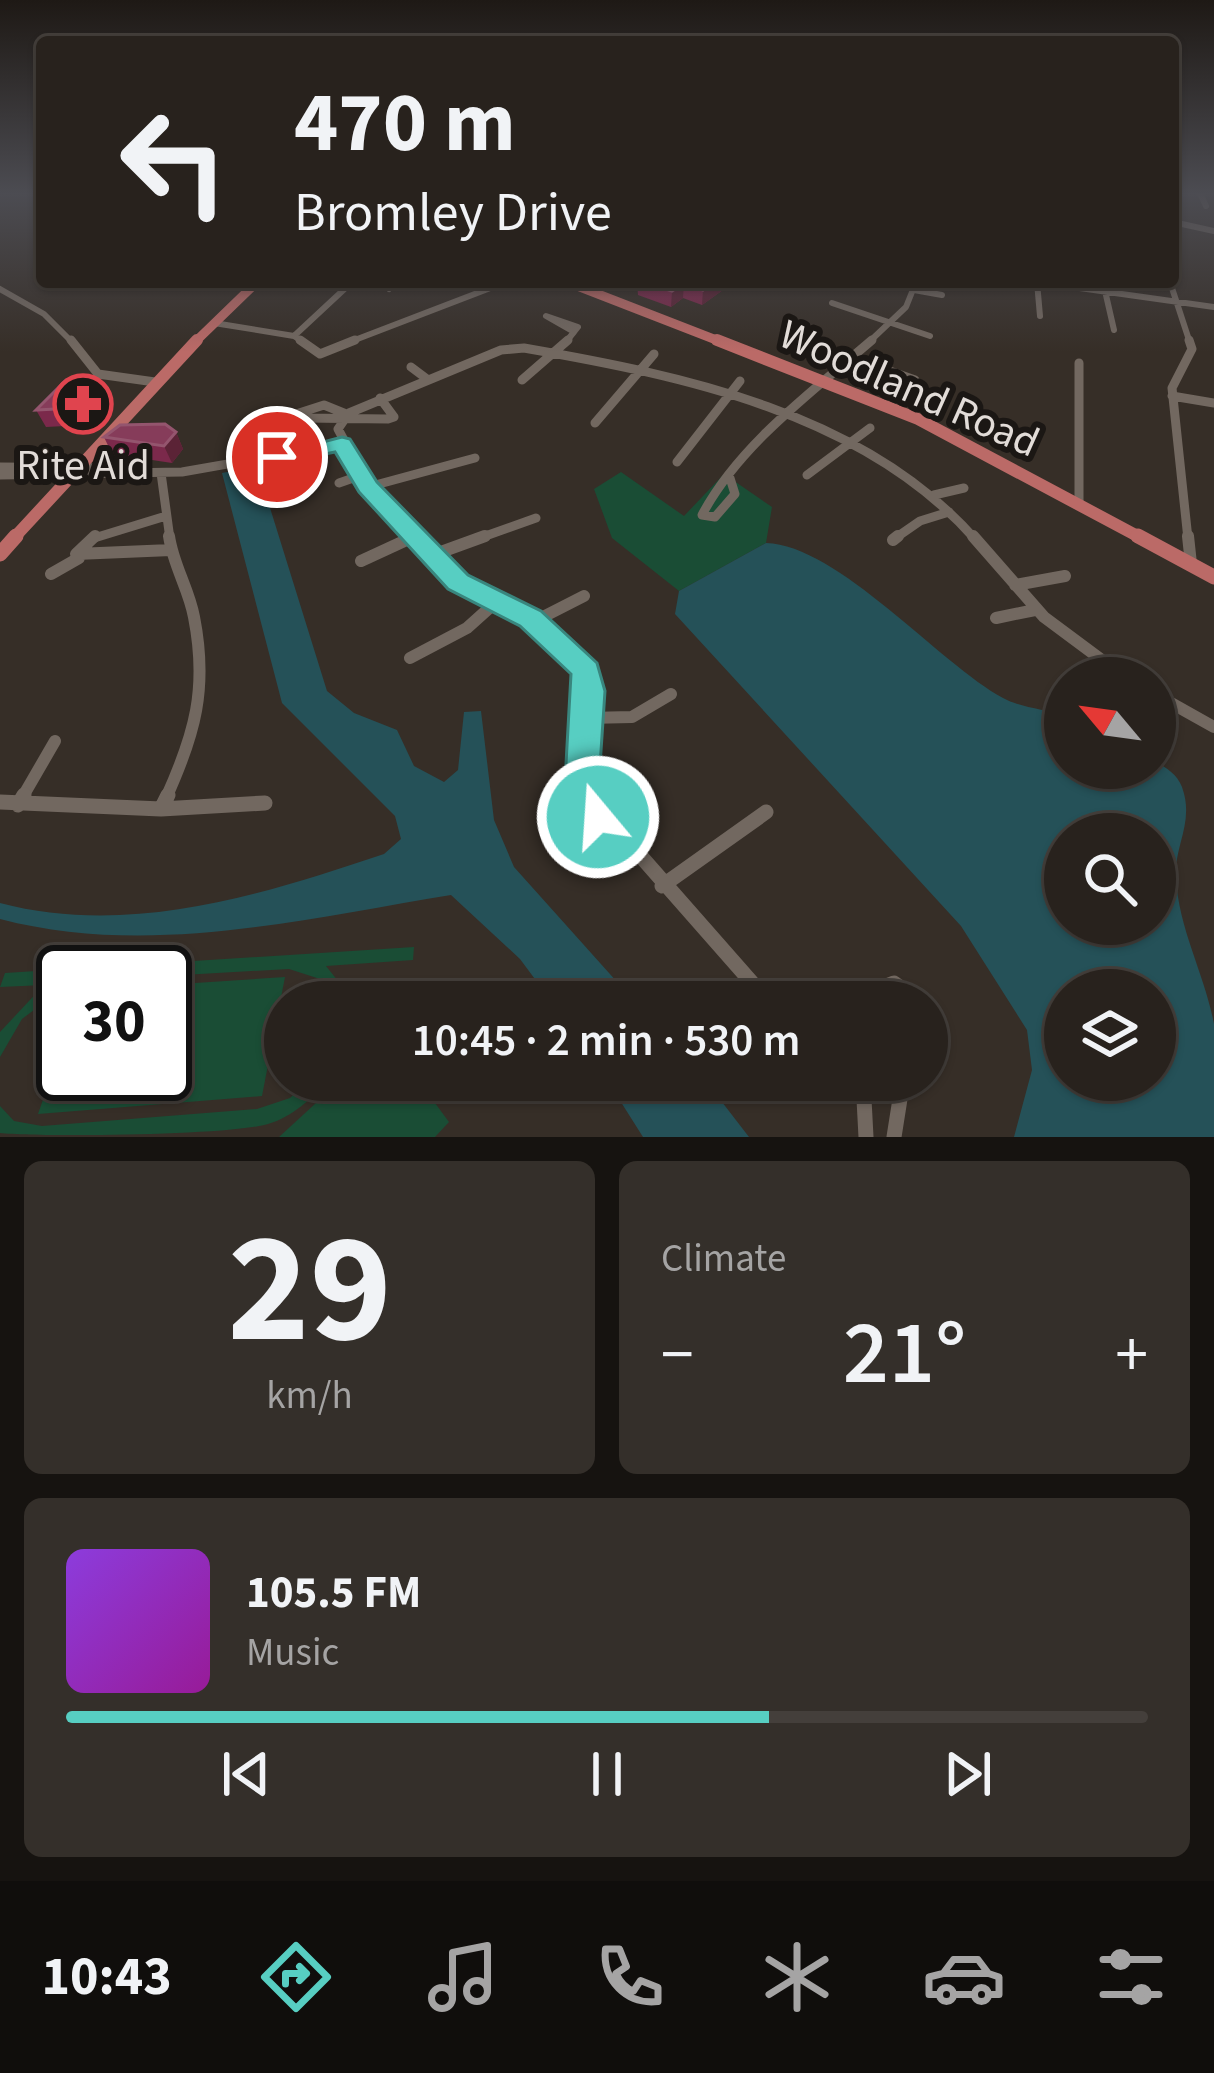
<!DOCTYPE html>
<meta charset="utf-8">
<style>
body{margin:0;font-family:"Source Sans 3",sans-serif;background:#342f2a;color:#f1f3f6;height:100vh;display:flex;flex-direction:column;font-size:45px;white-space:nowrap}
*{box-sizing:border-box;margin:0}
p{font-size:39px;color:#a5a4a4}
.icon{flex:none;width:66px;height:66px;fill:none;stroke:currentColor;stroke-width:2;stroke-linecap:round;stroke-linejoin:round}
.map{position:relative;height:1137px;overflow:hidden}
.sheet{display:flex;flex-direction:column;gap:24px;padding:24px;background:#161310;flex:1}
.sheet>*{flex:none}
.banner{position:absolute;left:36px;top:36px;width:1143px;height:252px;border-radius:12px;box-shadow:0 3px 9px #0004,0 0 0 3px #443f3b;background:#28221d;color:#f1f3f6;overflow:hidden}
.needle{width:78px;rotate:299deg}
.fabs{position:absolute;left:1044px;top:657px;display:grid;gap:24px}
.fabs a{display:grid;place-items:center;width:132px;height:132px;border-radius:50%;background:#28221d;box-shadow:0 3px 9px #0004,0 0 0 3px #443f3b;font-size:60px}
.speed{position:absolute;left:36px;top:945px;display:flex;gap:24px;font-size:60px;font-weight:700;text-align:center}
.speed>*{display:grid;place-content:center;width:156px;height:156px;border-radius:50%;background:#28221d;box-shadow:0 3px 9px #0004,0 0 0 3px #443f3b;line-height:1}
.speed .limit{border:6px solid #111;border-radius:18px;background:#fff;color:#111}
.pin{position:absolute;display:grid;place-items:center;width:102px;height:102px;color:#fff;margin:-51px;border:6px solid #fff;border-radius:50%;box-shadow:0 3px 12px #0007}
.me{position:absolute;width:132px;margin:-66px;rotate:342deg;stroke-linejoin:round;filter:drop-shadow(0 0 9px #0008)}
.turn{display:flex;align-items:center;gap:42px;height:252px;padding:0 60px;font-size:54px}
.turn .icon{width:156px;height:156px;stroke-width:2.5}
.turn b{display:block;font-size:84px;line-height:102px}
.big{font-size:90px;font-weight:600;line-height:1.1}
.sheet .tile{flex:1;display:flex;flex-direction:column;justify-content:center;gap:18px;min-width:0;padding:0 42px;border-radius:18px;background:#342f2a}
.sheet .dial{align-items:center;gap:0}
.dial b{font-size:156px;line-height:1}
.song{display:flex;align-items:center;gap:36px}
.cover{width:144px;height:144px;border-radius:18px;background:linear-gradient(135deg,hsl(270 70% 55%),hsl(300 70% 35%))}
.played{height:12px;border-radius:6px;background:linear-gradient(90deg,#57cec2 65%,#443f3b 65%)}
.keys{display:flex;justify-content:space-around;direction:ltr}
.heat{display:flex;justify-content:space-between;align-items:center;font-size:66px;direction:ltr}
.sheet .tiles{flex:1;display:grid;gap:24px;grid-template-columns:1fr 1fr}
.tile:last-child{grid-column:span 2}
.trip{position:absolute;left:264px;top:981px;width:684px;height:120px;border-radius:60px;background:#28221d;box-shadow:0 3px 9px #0004,0 0 0 3px #443f3b;font-weight:600;line-height:120px;text-align:center}
.tab-bar{display:flex;height:192px;justify-content:space-around;align-items:center;background:#100e0c;color:#a5a4a4}
.tab-bar .icon{width:84px;height:84px}
.tab-bar .on{color:#57cec2}
.tab-bar b{font-size:54px;color:#f1f3f6}
.map>svg:first-child{display:block}
</style>
<div class="map">
<svg width="1214" height="1137" viewBox="0 0 1214 1137">
<rect width="100%" height="100%" fill="#362e27"/>
<!-- green -->
<path fill="#1a4d35" d="M621,472L684,516L724,474L772,507L766,543L679,591L612,538L594,489Z
M414,947L413,960L326,966L342,986L346,1002H333L320,979L289,969L165,976V972H63V988L22,1019L0,1057V1032L44,985L0,987L5,973Z
M285,977L262,1096L38,1114L63,1042V1074H165V985Z
M309,1080H327C312,1099 292,1117 268,1124C228,1136 37,1137 0,1133V1106L14,1121L42,1126L257,1109L290,1098Z
M341,1080H418L449,1122L435,1137H279Z"/>
<!-- water -->
<path fill="#255158" fill-rule="evenodd" d="M257,466L327,691L354,713L397,730L414,766L444,782L458,770L464,712L481,711L494,820L514,867L635,1002H552L520,959L451,895C303,919 149,958 0,919V903C129,937 262,895 384,854L401,839L395,816L282,703L222,473Z
M766,543C838,545 940,664 1003,698C1021,708 1046,709 1065,716V768H1155V762C1167,768 1177,774 1182,787C1195,823 1173,847 1176,879C1179,930 1205,975 1214,1024C1214,1059 1214,1101 1214,1137H1014L1032,1070L1027,1030L961,926L675,614L679,591ZM1065,834H1155V924H1065ZM1065,990H1155V1080H1065Z
M607,1080H705L749,1137H643Z"/>
<g fill="none" stroke-linecap="round" stroke-linejoin="round">
<!-- minor-far3 -->
<path stroke="#726860" stroke-width="6" d="M1200,193L1206,206
M1173,222L1214,231
M381,282L389,289
M1037,282L1214,307
M1037,282L1040,316
M1103,282L1114,330
M1170,282L1190,343
M0,289L44,314L73,343
M914,290L942,295
M832,303L930,336
M546,316L578,327L574,332Z
M214,323L294,336L305,343
M294,336L352,282
M347,343L506,282
M565,343L574,332
M868,343L906,307L916,282"/>
<!-- minor-far2 -->
<path stroke="#726860" stroke-width="9" d="M71,340L98,374L155,382
M300,340L320,354L355,340
M808,342L915,380
M1079,363V503
M411,367L427,379
M522,380L568,340
M1172,396L1214,403
M356,418L324,405L296,414L303,418L388,419L394,417L380,398
M595,423L654,354
M677,462L740,381
M0,467L122,468
M161,473L170,539
M0,475L182,472L342,444
M807,475L870,428
M730,478L735,494L715,517L702,515C739,445 813,391 872,340
M339,483L359,476
M368,487L475,458
M934,495L964,488
M91,539L166,516
M408,539L413,537
M411,539L372,492L338,429L349,413L501,350L524,348C684,376 864,413 975,539
M477,539L536,518
M894,539L920,521L949,512
M1188,539L1172,388L1192,349L1189,340"/>
<!-- minor-far1 -->
<path stroke="#726860" stroke-width="12" d="M95,536L76,554L171,550
M408,536C428,556 448,577 472,591C512,615 573,627 588,678C599,716 578,758 588,798
M973,536L1044,617L1126,678
M1188,536L1191,564
M893,540L898,536
M430,556L485,536
M361,561L413,537
M51,574L79,558
M1015,585L1065,576
M996,618L1035,610
M535,621L584,596
M410,658L467,628L496,602
M1155,694L1214,727
M587,718L632,717L671,694
M22,798L55,741
M166,798C195,734 208,688 194,617C189,589 173,565 169,536"/>
<!-- minor -->
<path stroke="#726860" stroke-width="15" d="M587,795L769,1002
M0,802L161,809L265,803
M18,805L24,795
M161,809L168,795
M662,886L766,812
M870,1002L874,991L894,983L905,991L907,1002
M863,1080L866,1137
M894,1137L903,1080"/>
<!-- major-far2 -->
<path stroke="#bb6a67" stroke-width="9" d="M567,282L724,343
M194,343L257,282"/>
<!-- major-far1 -->
<path stroke="#bb6a67" stroke-width="12" d="M717,340L918,419L1143,539
M13,539L197,340"/>
<!-- major -->
<path stroke="#bb6a67" stroke-width="15" d="M1138,536L1214,577
M0,554L16,536"/>
</g>
<!-- wall -->
<path fill="#7b294b" d="M637,282H734L702,305L683,298L671,307L638,295Z
M107,399L84,425L46,427L36,410Z
M176,432L183,449L172,463L112,454L104,437Z"/>
<!-- shaded-wall -->
<path fill="#5b2336" d="M714,282H734L702,305L703,290Z
M684,283L683,298L671,307L672,291Z
M99,383L107,399L84,425L75,408Z
M176,432L183,449L172,463L164,446Z"/>
<!-- building -->
<path fill="#863c5a" stroke="#94556e" stroke-width="3" d="M645,282H714L703,290L684,283L672,291Z
M66,380L99,383L75,408L36,410Z
M165,424L176,432L164,446L104,437L120,425Z"/>
<!-- sky -->
<linearGradient id="sky" x2="0" y2="1"><stop stop-color="#1e1915"/><stop offset="0.55" stop-color="#4c4c52"/><stop offset="1" stop-color="#4c4c52" stop-opacity="0"/></linearGradient>
<rect width="1214" height="352" fill="url(#sky)"/>
<!-- route -->
<path fill="#57cec2" stroke="#39867e" stroke-width="3" d="M342,437L350,439L377,482L468,575L541,611L597,663L605,691L599,781L616,817L611,828L598,833L586,828L565,782L571,674L520,626L448,589L359,492L335,452L277,464L265,457Z"/>
<!-- icons -->
<defs>
<g id="pharmacy-ring" transform="scale(3)"><circle r="9.5" fill="#1b1714" stroke="#e0444e" stroke-width="1.5"/><path d="M-2-6h4v4h4v4h-4v4h-4v-4h-4v-4h4Z" fill="#e0444e"/></g>
</defs>
<g fill-rule="evenodd">
<use href="#pharmacy-ring" x="83" y="404"/>
</g>
<g text-anchor="middle" dominant-baseline="central" stroke-width="12" stroke-linejoin="round" paint-order="stroke">
<!-- street labels -->
<g font-size="42" fill="#e2dcd8" stroke="#1b1714">
<text transform="translate(909 389) rotate(24)">Woodland Road</text>
</g>
<!-- poi labels -->
<g font-size="42" fill="#e2dcd8" stroke="#1b1714">
<text x="83" y="466">Rite Aid</text>
</g>
</g>
</svg>
<div class="fabs">
<a><svg class="needle" viewBox="-14 -14 28 28"><path d="M0-13l5 13h-10z" fill="#e53935"/><path d="M0 13l5-13h-10z" fill="#a5a4a4"/></svg></a>
<a><svg class="icon" aria-label="search" viewBox="0 0 24 24"><circle cx="10" cy="10" r="6"/><path d="M15 15l6 6"/></svg></a>
<a><svg class="icon" aria-label="layers" viewBox="0 0 24 24"><path d="M12 4l9 5-9 5-9-5zM3 14l9 5 9-5"/></svg></a>
</div>
<div class="speed"><div class="limit">30</div></div>
<div class="pin" style="left:277px;top:457px;background:#d93025"><svg class="icon" aria-label="arrive" viewBox="0 0 24 24"><path d="M6 21V4h12l-3 4 3 4H6"/></svg></div>
<svg class="me" style="left:598px;top:817px" viewBox="-20 -20 40 40"><circle r="17" fill="#57cec2" stroke="#fff" stroke-width="3"/><path d="M0-11L8 9 0 5-8 9z" fill="#fff"/></svg>
<div class="trip">10:45 · 2 min · 530 m</div>
<div class="banner">
<div class="turn"><svg class="icon" aria-label="left" viewBox="0 0 24 24"><path d="M17 20v-9H6M10 6l-5 5 5 5"/></svg><div><b>470 m</b>Bromley Drive</div></div>
</div>
</div>
<section class="sheet">
<div class="tiles">
<div class="tile dial"><b>29</b><p>km/h</p></div>
<div class="tile"><p>Climate</p>
<div class="heat"><a>−</a><b class="big">21°</b><a>+</a></div>
</div>
<div class="tile">
<div class="song"><i class="cover"></i><div><b>105.5 FM</b><p>Music</p></div></div>
<div class="played"></div>
<div class="keys"><svg class="icon" aria-label="previous" viewBox="0 0 24 24"><path d="M18 5L8 12l10 7zM5 5v14"/></svg><svg class="icon" aria-label="pause" viewBox="0 0 24 24"><path d="M8 5v14M16 5v14"/></svg><svg class="icon" aria-label="next" viewBox="0 0 24 24"><path d="M6 5l10 7-10 7zM19 5v14"/></svg></div>
</div>
</div>
</section>
<nav class="tab-bar">
<b>10:43</b>
<svg class="icon on" aria-label="directions" viewBox="0 0 24 24"><path d="M12 3l9 9-9 9-9-9zM9 14v-3h6M13 9l2 2-2 2"/></svg>
<svg class="icon" aria-label="music" viewBox="0 0 24 24"><path d="M9 18V5l10-2v13"/><circle cx="6" cy="18" r="3"/><circle cx="16" cy="16" r="3"/></svg>
<svg class="icon" aria-label="phone" viewBox="0 0 24 24"><path d="M5 4h4l2 5-3 2q2 4 5 5l2-3 5 2v4C11 20 4 13 5 4z"/></svg>
<svg class="icon" aria-label="climate" viewBox="0 0 24 24"><path d="M12 3v18M4 7l16 10M4 17L20 7"/></svg>
<svg class="icon" aria-label="car" viewBox="0 0 24 24"><path d="M5 17H2v-5l4-1 3-4h7l3 4 3 1v5h-3M9 17h6M6 11h13"/><circle cx="7" cy="17" r="2"/><circle cx="17" cy="17" r="2"/></svg>
<svg class="icon" aria-label="filters" viewBox="0 0 24 24"><path d="M4 7h16M4 17h16"/><circle cx="9" cy="7" r="2"/><circle cx="15" cy="17" r="2"/></svg>
</nav>
